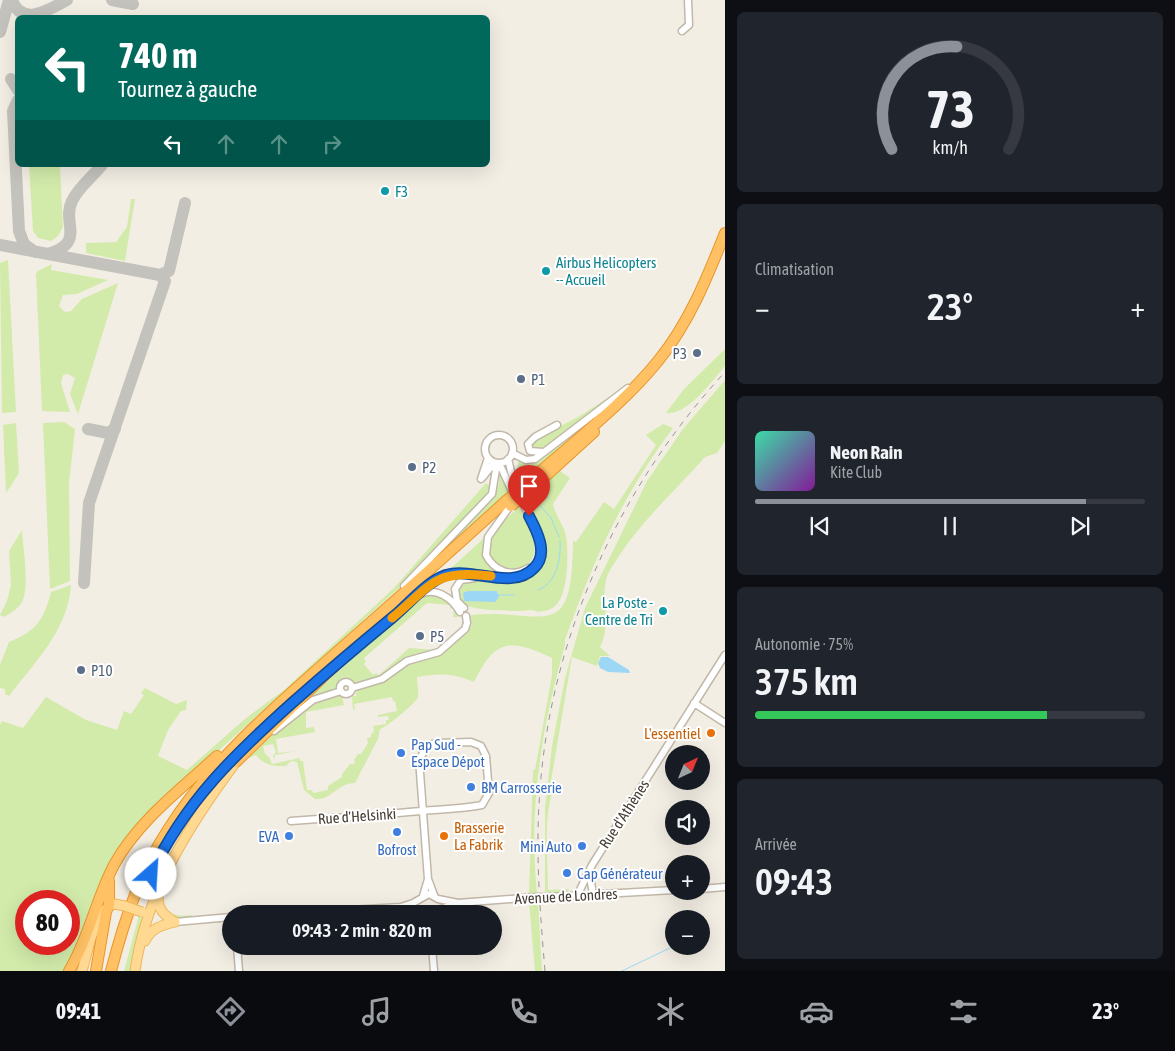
<!DOCTYPE html>
<html lang="fr">
<meta charset="utf-8">
<style>
body{margin:0;font-family:"Asap Condensed",sans-serif;background:#20242c;color:#f1f3f6;height:100vh;display:flex;flex-direction:column;font-size:19px;white-space:nowrap}
*{box-sizing:border-box;margin:0}
p{font-size:16px;color:#9ea1a6}
.icon{flex:none;width:28px;height:28px;fill:none;stroke:currentColor;stroke-width:2;stroke-linecap:round;stroke-linejoin:round}
.map{position:relative;flex:1;overflow:hidden}
.drawer{display:flex;flex-direction:column;gap:12px;padding:12px;background:#0d0f14;width:450px}
.drawer>*{flex:none}
.banner{position:absolute;left:15px;top:15px;width:475px;height:152px;border-radius:8px;box-shadow:0 5px 20px #0002;background:#00695c;color:#fff;overflow:hidden}
.needle{width:32px;rotate:43deg}
.tools{position:absolute;left:665px;top:745px;display:grid;gap:10px}
.tools a{display:grid;place-items:center;width:45px;height:45px;border-radius:50%;background:#171b24;box-shadow:0 5px 20px #0002;font-size:25px}
.speed{position:absolute;left:15px;top:890px;display:flex;gap:10px;font-size:25px;font-weight:700;text-align:center}
.speed>*{display:grid;place-content:center;width:65px;height:65px;border-radius:50%;background:#171b24;box-shadow:0 5px 20px #0002;line-height:1}
.speed .limit{border:8px solid #d22;background:#fff;color:#111}
.pin{position:absolute;display:grid;place-items:center;width:42px;height:42px;color:#fff;margin:-51px -21px;border-radius:50% 50% 50% 0;rotate:-45deg;box-shadow:0 0 5px #0007}
.pin .icon{rotate:45deg}
.me{position:absolute;width:55px;margin:-28px;rotate:26deg;stroke-linejoin:round;filter:drop-shadow(0 0 4px #0008)}
.turn{display:flex;align-items:center;gap:18px;height:105px;padding:0 20px;font-size:22px}
.turn .icon{width:65px;height:65px;stroke-width:2.5}
.turn b{display:block;font-size:35px;line-height:42px}
.lanes{display:flex;align-items:center;height:48px;padding:0 20px;background:#0003;justify-content:center;gap:25px;direction:ltr}
.lanes .off{opacity:.35}
.big{font-size:38px;font-weight:600;line-height:1.1}
.drawer .card{flex:1;display:flex;flex-direction:column;justify-content:center;gap:8px;min-width:0;padding:0 18px;border-radius:8px;background:#20242c}
.drawer .dial{align-items:center;gap:0}
.dial svg{height:130px;overflow:visible;fill:none;stroke:#363941;stroke-width:7;stroke-linecap:round;text-anchor:middle}
.dial text{fill:#f1f3f6;stroke:none}
.song{display:flex;align-items:center;gap:15px}
.cover{width:60px;height:60px;border-radius:8px;background:linear-gradient(135deg,hsl(160 70% 55%),hsl(290 70% 35%))}
.played{height:5px;border-radius:2px;background:linear-gradient(90deg,#8c9099 85%,#363941 85%)}
.keys{display:flex;justify-content:space-around;direction:ltr}
.heat{display:flex;justify-content:space-between;align-items:center;font-size:28px;direction:ltr}
.charge{height:8px;border-radius:4px;background:linear-gradient(90deg,#34c759 75%,#363941 0)}
.trip{position:absolute;left:222px;top:905px;width:280px;height:50px;border-radius:25px;background:#171b24;box-shadow:0 5px 20px #0002;font-weight:600;line-height:50px;text-align:center}
.tabs{display:flex;height:80px;justify-content:space-around;align-items:center;background:#090b0e;color:#9ea1a6}
.tabs .icon{width:35px;height:35px}
.tabs .selected{color:#8c9099}
.tabs b{font-size:22px;color:#f1f3f6}
main{display:flex;flex:1;min-height:0}
.map>svg:first-child{display:block}
</style>
<main>
<div class="map">
<svg width="725" height="971" viewBox="0 0 725 971">
<rect width="100%" height="100%" fill="#f3eee4"/>
<!-- green -->
<path fill="#d2ebaa" fill-rule="evenodd" d="M29,165H60L63,227L58,236L51,241L38,238L33,231Z
M131,199H135L125,261L86,253V243L116,242L127,227Z
M8,260L16,412L2,413L0,263Z
M52,264L51,270L108,280L77,294L63,295L59,306L65,312L71,311L82,299L118,283L78,414L70,394L75,378L68,374L63,375L61,383L70,412L42,411L36,274L38,271Z
M725,349V366C712,381 687,416 666,413L684,389Z
M725,380V441L717,453L705,457C676,490 643,519 619,556C615,562 610,569 607,576C600,600 612,624 600,647L610,656H600L597,666L572,657L550,787L553,790C543,820 548,858 548,890L569,889L567,893H547L545,892V808L552,746L565,678L585,608L647,481L683,429Z
M626,386L549,446L538,449L531,447L535,440L583,414Z
M599,413L523,480L518,484V459L528,463L537,461Z
M64,422L75,429L69,484L70,581L50,589L43,423Z
M16,423L19,473L6,493L3,425Z
M663,424L673,428C622,496 593,561 565,640V645C542,726 528,808 537,893H529L533,770H535L552,675V658C510,638 495,639 474,682C452,673 441,673 417,677C417,683 419,691 418,697C417,702 386,728 380,729L378,739L355,783C335,784 333,800 315,799L304,790L297,762L291,761L286,766C273,766 265,766 256,755C251,757 246,759 242,762C224,780 158,881 163,904C165,917 183,916 192,915L191,919L170,917L160,904L166,882L201,815L229,775L247,756L303,709L336,695L342,697L344,705L306,712V728L314,727L315,732L276,739L278,753L297,751L275,755L274,759L273,756L276,752L273,744L263,746L265,754L269,757L272,764L300,758V761H303L307,790H312L313,793L328,790V786L342,777V774L350,764H355L354,760L358,754H361L368,743L367,738L371,737V734L374,732L373,726L386,724V720H389L388,716L378,717V715L397,711L395,701H393L392,697L354,704L355,709L353,710L352,696H356L357,688L383,681L408,663L440,654L470,628L472,624L470,617L472,615C545,608 572,647 573,541L576,542L604,502L614,509L656,445L646,435Z
M560,471L570,478L553,504C555,515 564,525 566,536C569,551 568,595 556,605C552,610 544,611 538,612C530,608 527,611 519,611C500,610 471,612 458,600L457,586C475,576 493,584 514,583C520,582 526,579 532,576C560,558 536,520 526,500Z
M499,475H502L511,491L434,560L494,496L499,484Z
M486,483L491,486L486,497L447,535L399,588L144,818L84,932L66,971H0V725L2,721L23,728L46,697L86,720L117,730L124,711L131,714L144,695L141,693L145,688L176,704L187,700L186,710L181,711L168,730L158,756L187,770L246,718L284,690L395,587ZM26,901H69V944H26Z
M519,507C528,525 544,548 527,566L510,571C506,569 499,568 496,565C473,547 506,519 519,507Z
M22,530C23,548 30,586 22,602C18,609 11,613 4,617L0,615L7,601L11,585L9,551Z
M485,537C480,555 488,565 501,574L447,572Z
M71,585C68,630 35,662 9,696L5,694V689L0,688V665L9,642C36,631 44,620 51,592Z
M428,593C440,594 458,604 458,617H453L454,609L450,608V605L427,603L364,658L366,662L364,664L373,675L376,673L379,675L409,648L437,650L464,625L461,622H464L465,625L438,651L413,657L382,677L357,683L344,680L339,683L338,689L301,704Z
M538,901L542,971H535L529,902Z
M139,915L146,917L132,971H124Z"/>
<!-- water -->
<path fill="#9cd7f5" d="M468,591H497L499,597L495,602L464,601L463,593Z
M601,657H608L629,670L630,673L608,672L600,668L598,663Z"/>
<g fill="none" stroke-linecap="round" stroke-linejoin="round">
<!-- stream -->
<path stroke="#9cd7f5" stroke-width="1" d="M534,499L551,518L559,537
M526,500L528,504L541,491L548,497
M538,590C557,583 561,559 560,541
M499,595H514
M622,971L672,947"/>
<!-- taxiway -->
<path stroke="#c4c2bc" stroke-width="12" d="M12,0C22,28 50,9 67,0
M112,0L133,4
M0,32L9,0
M11,79L18,90
M18,100L13,111L19,231L24,244L35,252
M0,245L160,275
M48,254C87,242 61,223 72,201C78,188 93,176 102,165
M88,429L108,433L115,429
M84,583L89,503L165,281L160,275L169,271L185,203"/>
<!-- minor casing -->
<g stroke="#c2b8a9" stroke-width="9">
<path id="minor" d="M682,31L689,25L688,0
M485 449a14 14 0 1 1 28 0a14 14 0 1 1-28 0Z
M543,452L530,451L528,444L535,437L557,425
M512,453L526,460L535,459L628,388
M508,459L515,488
M499,463L512,491
M483,477L494,463
M481,479L488,458
M508,509L488,537L486,555C494,571 512,578 528,568
M404,586L492,494L497,463
M421,594C436,587 452,598 460,612
M408,604C419,594 431,582 445,576C473,564 505,589 532,570C555,554 531,521 523,504
M464,608L457,601L455,589L461,580L475,578
M340 688a6 6 0 1 1 12 0a6 6 0 1 1-12 0Z
M352,688L382,679L407,661L439,652L465,629L467,623L466,616
M694,703L725,723
M274,731L313,700L341,691
M291,821C335,818 378,815 421,811C442,809 462,809 482,805L489,793L486,756L481,746L471,742L436,743L429,745L419,759L428,879
M589,873L593,893
M701,889L725,887
M578,894L592,865L725,655
M423,896L428,879L434,895
M548,897L674,890
M405,907L421,911
M438,910L456,903
M281,914L401,907L413,903L429,894L438,899L458,903L536,897
M175,922L231,917
M237,946L239,971
M432,946L434,971"/>
</g>
<!-- major casing -->
<g stroke="#ecb65a" stroke-width="11">
<path id="major" d="M158,897C158,910 164,915 175,922
M145,941C151,928 162,925 175,922
M82,971C88,952 94,910 114,904L125,906
M135,971C146,892 190,824 236,762"/>
</g>
<!-- highway casing -->
<g stroke="#e8952a" stroke-width="12">
<path id="highway" d="M525,485C569,445 621,407 658,361C689,323 707,278 725,233
M528,492L594,432
M236,762L327,673L409,597
M69,971C89,938 96,899 114,865C138,821 181,789 217,756
M96,971L106,912L109,905V881
M111,971C124,921 140,872 169,828C213,759 277,705 338,651C395,601 451,551 507,500"/>
</g>
<!-- minor -->
<use href="#minor" stroke="#fff" stroke-width="6"/>
<!-- major -->
<use href="#major" stroke="#ffd892" stroke-width="9"/>
<!-- highway -->
<use href="#highway" stroke="#ffc164" stroke-width="10"/>
<!-- rail -->
<path stroke="#959595" stroke-width="1" stroke-dasharray="6 6" stroke-linecap="butt" d="M545,971C540,911 535,850 540,790C551,635 620,486 725,372"/>
<!-- minor-bridge casing -->
<g stroke="#c2b8a9" stroke-width="9" stroke-linecap="butt">
<path id="minor-bridge" d="M536,897H548"/>
</g>
<!-- major-bridge casing -->
<g stroke="#ecb65a" stroke-width="11" stroke-linecap="butt">
<path id="major-bridge" d="M125,906L142,912"/>
</g>
<!-- highway-bridge casing -->
<g stroke="#e8952a" stroke-width="12" stroke-linecap="butt">
<path id="highway-bridge" d="M507,500L525,485
M511,506L528,492"/>
</g>
<!-- minor-bridge -->
<use href="#minor-bridge" stroke="#fff" stroke-width="6"/>
<!-- major-bridge -->
<use href="#major-bridge" stroke="#ffd892" stroke-width="9"/>
<!-- highway-bridge -->
<use href="#highway-bridge" stroke="#ffc164" stroke-width="10"/>
</g>
<g fill="none" stroke-linecap="round" stroke-linejoin="round">
<!-- route casing -->
<g stroke="#114b97" stroke-width="12">
<path id="route" d="M151,874C185,802 234,755 292,703C325,674 359,645 393,617C409,604 426,582 446,575C473,567 512,591 534,568C549,554 537,531 529,516"/>
</g>
<!-- route -->
<use href="#route" stroke="#1a73e8" stroke-width="9"/>
<!-- slow -->
<path stroke="#f59e0b" stroke-width="9" d="M392,618C433,584 434,569 491,576"/>
</g>
<!-- markers -->
<g fill="#0f9aa8" stroke="#fff" stroke-width="2">
<circle cx="385" cy="191" r="5"/>
<circle cx="546" cy="271" r="5"/>
<circle cx="663" cy="611" r="5"/>
</g>
<g fill="#5c6f8a" stroke="#fff" stroke-width="2">
<circle cx="697" cy="353" r="5"/>
<circle cx="521" cy="379" r="5"/>
<circle cx="412" cy="467" r="5"/>
<circle cx="420" cy="636" r="5"/>
<circle cx="81" cy="670" r="5"/>
</g>
<g fill="#e8710a" stroke="#fff" stroke-width="2">
<circle cx="711" cy="733" r="5"/>
<circle cx="444" cy="836" r="5"/>
</g>
<g fill="#3f7fe0" stroke="#fff" stroke-width="2">
<circle cx="401" cy="753" r="5"/>
<circle cx="471" cy="787" r="5"/>
<circle cx="397" cy="832" r="5"/>
<circle cx="289" cy="836" r="5"/>
<circle cx="582" cy="846" r="5"/>
<circle cx="567" cy="873" r="5"/>
</g>
<g text-anchor="middle" dominant-baseline="central" stroke-width="4" stroke-linejoin="round" paint-order="stroke">
<!-- culture labels -->
<g font-size="15" fill="#0d838f" stroke="#fff" text-anchor="start">
<text x="395" y="191">F3</text>
<text x="556" y="262">Airbus Helicopters<tspan x="556" dy="17">-- Accueil</tspan></text>
<text x="653" y="602" text-anchor="end">La Poste -<tspan x="653" dy="17">Centre de Tri</tspan></text>
</g>
<!-- service labels -->
<g font-size="15" fill="#4e5e75" stroke="#fff" text-anchor="start">
<text x="687" y="353" text-anchor="end">P3</text>
<text x="531" y="379">P1</text>
<text x="422" y="467">P2</text>
<text x="430" y="636">P5</text>
<text x="91" y="670">P10</text>
</g>
<!-- food labels -->
<g font-size="15" fill="#c56008" stroke="#fff" text-anchor="end">
<text x="701" y="733">L'essentiel</text>
<text x="454" y="827" text-anchor="start">Brasserie<tspan x="454" dy="17">La Fabrik</tspan></text>
</g>
<!-- shop labels -->
<g font-size="15" fill="#366cbe" stroke="#fff" text-anchor="start">
<text x="411" y="744">Pap Sud -<tspan x="411" dy="17">Espace Dépot</tspan></text>
<text x="481" y="787">BM Carrosserie</text>
<text x="279" y="836" text-anchor="end">EVA</text>
<text x="572" y="846" text-anchor="end">Mini Auto</text>
<text x="397" y="849" text-anchor="middle">Bofrost</text>
<text x="577" y="873">Cap Générateur</text>
</g>
<!-- street labels -->
<g font-size="15" fill="#463e34" stroke="#fff">
<text transform="translate(624 814) rotate(-57)">Rue d'Athènes</text>
<text transform="translate(357 816) rotate(-4)">Rue d'Helsinki</text>
<text transform="translate(566 896) rotate(-3)">Avenue de Londres</text>
</g>
</g>
</svg>
<div class="tools">
<a><svg class="needle" viewBox="-14 -14 28 28"><path d="M0-13l5 13h-10z" fill="#e53935"/><path d="M0 13l5-13h-10z" fill="#9ea1a6"/></svg></a>
<a><svg class="icon" aria-label="sound" viewBox="0 0 24 24"><path d="M4 9h4l5-4v14l-5-4H4zM17 9q2 3 0 6"/></svg></a>
<a>+</a>
<a>−</a>
</div>
<div class="speed"><div class="limit">80</div></div>
<div class="pin" style="left:529px;top:516px;background:#d93025"><svg class="icon" aria-label="arrive" viewBox="0 0 24 24"><path d="M6 21V4h12l-3 4 3 4H6"/></svg></div>
<svg class="me" style="left:151px;top:874px" viewBox="-20 -20 40 40"><circle r="19" fill="#fff"/><path d="M0-13L10 11 0 6-10 11z" fill="#1a73e8"/></svg>
<div class="trip">09:43 · 2 min · 820 m</div>
<div class="banner">
<div class="turn"><svg class="icon" aria-label="left" viewBox="0 0 24 24"><path d="M17 20v-9H6M10 6l-5 5 5 5"/></svg><div><b>740 m</b>Tournez à gauche</div></div>
<div class="lanes"><svg class="icon" aria-label="left" viewBox="0 0 24 24"><path d="M17 20v-9H6M10 6l-5 5 5 5"/></svg><svg class="icon off" aria-label="ahead" viewBox="0 0 24 24"><path d="M12 20V5M6 11l6-6 6 6"/></svg><svg class="icon off" aria-label="ahead" viewBox="0 0 24 24"><path d="M12 20V5M6 11l6-6 6 6"/></svg><svg class="icon off" aria-label="right" viewBox="0 0 24 24"><path d="M7 20v-9h11M14 6l5 5-5 5"/></svg></div>
</div>
</div>
<section class="drawer">
<div class="card dial"><svg viewBox="0 0 100 80">
<path d="M14 69A42 42 0 1 1 86 69"/>
<path d="M14 69A42 42 0 0 1 54 6" stroke="#8c9099"/>
<text x="50" y="56" font-size="32" font-weight="700">73</text>
<text x="50" y="72" font-size="11">km/h</text>
</svg></div>
<div class="card"><p>Climatisation</p>
<div class="heat"><a>−</a><b class="big">23°</b><a>+</a></div>
</div>
<div class="card">
<div class="song"><i class="cover"></i><div><b>Neon Rain</b><p>Kite Club</p></div></div>
<div class="played"></div>
<div class="keys"><svg class="icon" aria-label="previous" viewBox="0 0 24 24"><path d="M18 5L8 12l10 7zM5 5v14"/></svg><svg class="icon" aria-label="pause" viewBox="0 0 24 24"><path d="M8 5v14M16 5v14"/></svg><svg class="icon" aria-label="next" viewBox="0 0 24 24"><path d="M6 5l10 7-10 7zM19 5v14"/></svg></div>
</div>
<div class="card"><p>Autonomie · 75%</p><b class="big">375 km</b><div class="charge"></div></div>
<div class="card"><p>Arrivée</p><b class="big">09:43</b></div>
</section>
</main>
<nav class="tabs">
<b>09:41</b>
<svg class="icon selected" aria-label="directions" viewBox="0 0 24 24"><path d="M12 3l9 9-9 9-9-9zM9 14v-3h6M13 9l2 2-2 2"/></svg>
<svg class="icon" aria-label="music" viewBox="0 0 24 24"><path d="M9 18V5l10-2v13"/><circle cx="6" cy="18" r="3"/><circle cx="16" cy="16" r="3"/></svg>
<svg class="icon" aria-label="phone" viewBox="0 0 24 24"><path d="M5 4h4l2 5-3 2q2 4 5 5l2-3 5 2v4C11 20 4 13 5 4z"/></svg>
<svg class="icon" aria-label="climate" viewBox="0 0 24 24"><path d="M12 3v18M4 7l16 10M4 17L20 7"/></svg>
<svg class="icon" aria-label="car" viewBox="0 0 24 24"><path d="M5 17H2v-5l4-1 3-4h7l3 4 3 1v5h-3M9 17h6M6 11h13"/><circle cx="7" cy="17" r="2"/><circle cx="17" cy="17" r="2"/></svg>
<svg class="icon" aria-label="filters" viewBox="0 0 24 24"><path d="M4 7h16M4 17h16"/><circle cx="9" cy="7" r="2"/><circle cx="15" cy="17" r="2"/></svg>
<b>23°</b>
</nav>
